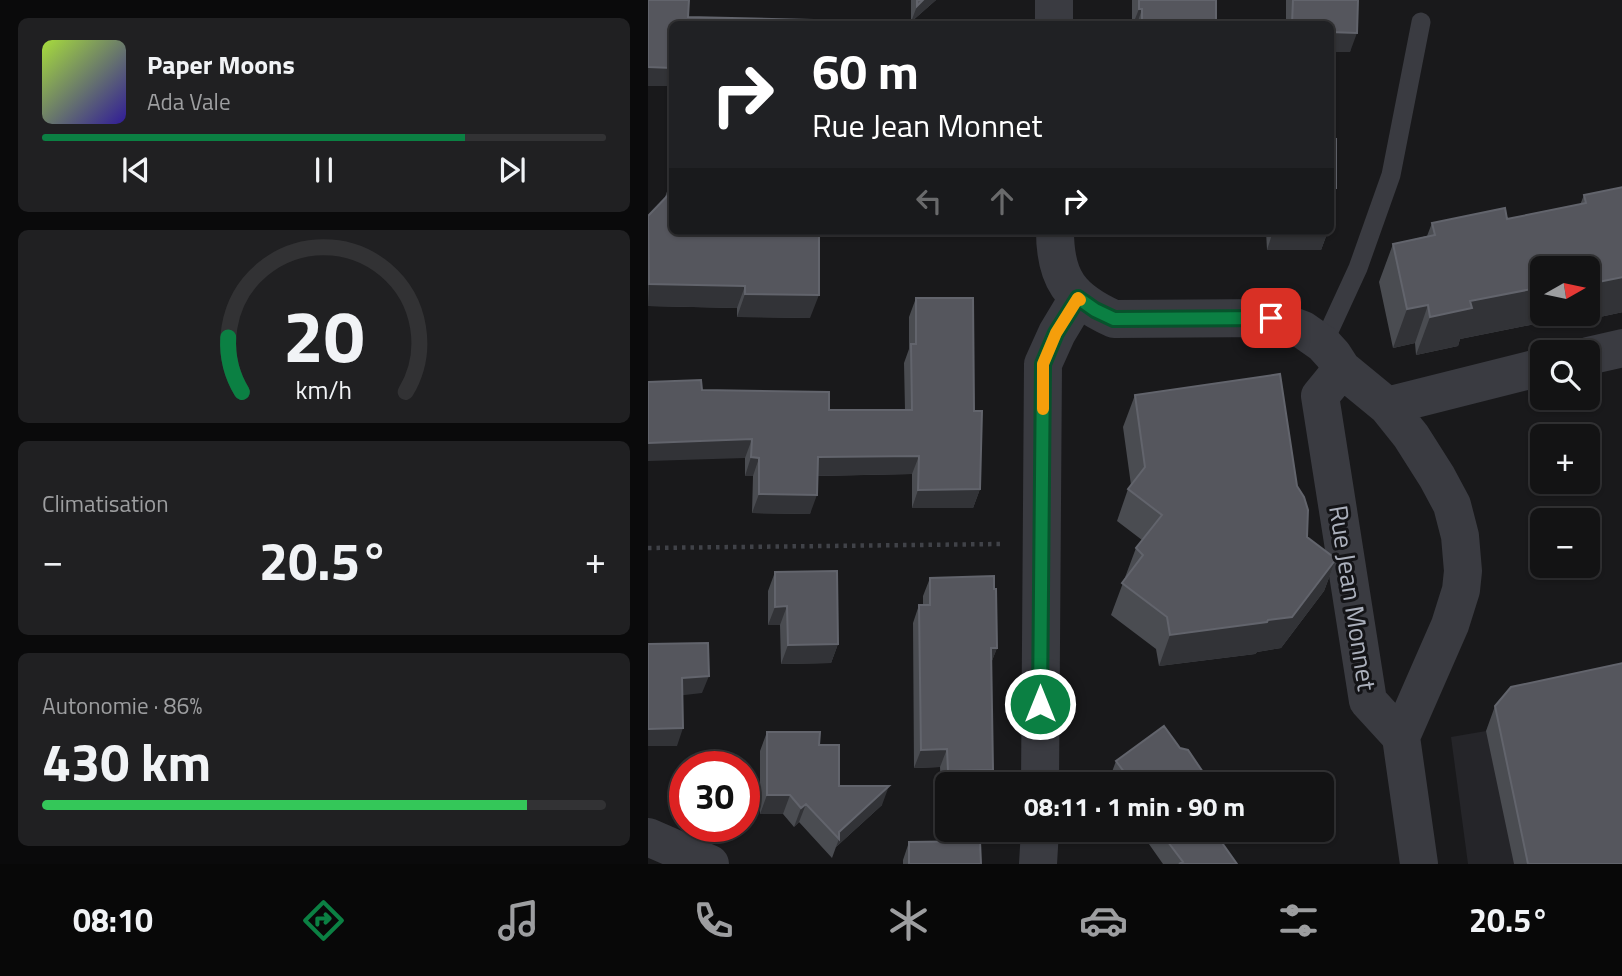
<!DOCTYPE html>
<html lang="fr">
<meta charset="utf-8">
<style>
body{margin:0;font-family:"Titillium Web",sans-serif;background:#202022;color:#f1f3f6;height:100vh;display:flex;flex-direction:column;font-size:26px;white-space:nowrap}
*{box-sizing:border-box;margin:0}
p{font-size:23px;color:#9d9ea0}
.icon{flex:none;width:38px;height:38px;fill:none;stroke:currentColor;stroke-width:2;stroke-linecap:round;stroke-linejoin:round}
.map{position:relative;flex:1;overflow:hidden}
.panel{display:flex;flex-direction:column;gap:18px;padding:18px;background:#0a0a0b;width:648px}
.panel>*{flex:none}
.banner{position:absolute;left:21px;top:21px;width:665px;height:214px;border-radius:10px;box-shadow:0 2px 5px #0004,0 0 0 2px #323234;background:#202124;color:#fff;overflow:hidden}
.needle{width:46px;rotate:81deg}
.controls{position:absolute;left:882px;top:256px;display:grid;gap:14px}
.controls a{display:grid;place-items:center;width:70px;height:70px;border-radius:10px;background:#131314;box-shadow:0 2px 5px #0004,0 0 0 2px #323234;font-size:35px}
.speed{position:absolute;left:21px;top:751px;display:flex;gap:14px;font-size:35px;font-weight:700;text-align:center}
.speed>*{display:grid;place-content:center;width:91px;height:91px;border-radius:50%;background:#131314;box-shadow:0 2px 5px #0004,0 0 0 2px #323234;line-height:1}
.speed .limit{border:10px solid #d22;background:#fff;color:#111}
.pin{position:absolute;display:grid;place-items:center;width:60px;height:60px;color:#fff;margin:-30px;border-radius:14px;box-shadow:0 4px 10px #0006}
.me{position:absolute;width:77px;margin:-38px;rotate:0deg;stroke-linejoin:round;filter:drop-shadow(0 0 5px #0008)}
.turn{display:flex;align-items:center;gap:24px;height:147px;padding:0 28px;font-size:32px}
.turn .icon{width:91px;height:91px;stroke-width:2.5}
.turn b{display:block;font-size:49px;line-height:60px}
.lanes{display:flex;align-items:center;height:66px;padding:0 28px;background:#0003;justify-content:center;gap:35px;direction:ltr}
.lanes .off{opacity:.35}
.big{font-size:52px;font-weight:700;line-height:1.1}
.panel .card{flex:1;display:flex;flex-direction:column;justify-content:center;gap:10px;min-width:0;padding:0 24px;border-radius:10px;background:#202022}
.panel .dial{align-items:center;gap:0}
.dial svg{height:182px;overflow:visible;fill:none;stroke:#323234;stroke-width:7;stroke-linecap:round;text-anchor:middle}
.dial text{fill:#f1f3f6;stroke:none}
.song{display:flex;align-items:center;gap:21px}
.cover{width:84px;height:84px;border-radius:10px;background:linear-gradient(135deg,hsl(80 70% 55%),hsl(250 70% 35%))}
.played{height:7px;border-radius:4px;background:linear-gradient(90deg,#0b8043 75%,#323234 75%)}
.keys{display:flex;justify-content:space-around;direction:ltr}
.heat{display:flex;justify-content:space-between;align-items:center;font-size:38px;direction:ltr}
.charge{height:10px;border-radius:5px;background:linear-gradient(90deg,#34c759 86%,#323234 0)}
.trip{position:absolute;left:287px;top:772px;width:399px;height:70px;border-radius:10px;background:#131314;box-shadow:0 2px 5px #0004,0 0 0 2px #323234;font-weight:700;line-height:70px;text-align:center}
.tabs{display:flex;height:112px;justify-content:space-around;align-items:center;background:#080808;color:#9d9ea0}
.tabs .icon{width:49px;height:49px}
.tabs .on{color:#0b8043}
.tabs b{font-size:32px;color:#f1f3f6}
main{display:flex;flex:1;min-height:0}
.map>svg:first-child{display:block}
</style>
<main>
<section class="panel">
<div class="card">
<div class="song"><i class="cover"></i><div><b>Paper Moons</b><p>Ada Vale</p></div></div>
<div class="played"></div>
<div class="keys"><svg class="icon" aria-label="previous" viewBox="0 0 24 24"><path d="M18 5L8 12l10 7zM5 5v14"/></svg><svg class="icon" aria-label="pause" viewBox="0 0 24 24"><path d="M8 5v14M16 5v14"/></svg><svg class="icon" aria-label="next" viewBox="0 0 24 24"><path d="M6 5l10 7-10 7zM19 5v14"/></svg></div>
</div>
<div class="card dial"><svg viewBox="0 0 100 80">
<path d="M14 69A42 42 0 1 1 86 69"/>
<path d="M14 69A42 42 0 0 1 8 45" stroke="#0b8043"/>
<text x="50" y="56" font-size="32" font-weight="700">20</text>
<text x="50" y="72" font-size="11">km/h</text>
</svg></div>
<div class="card"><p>Climatisation</p>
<div class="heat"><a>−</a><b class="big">20.5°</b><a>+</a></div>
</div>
<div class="card"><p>Autonomie · 86%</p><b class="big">430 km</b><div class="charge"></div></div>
</section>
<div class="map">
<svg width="975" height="864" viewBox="0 0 975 864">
<rect width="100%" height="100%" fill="#19191b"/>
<!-- built -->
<path fill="#252529" d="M853,713L974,864H820L803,737L838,731Z"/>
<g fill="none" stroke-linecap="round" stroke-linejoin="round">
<!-- path -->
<path stroke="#404248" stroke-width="4.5" stroke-dasharray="3.5 5" stroke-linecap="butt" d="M0,548L354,544"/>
<!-- service -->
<path stroke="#3a3b41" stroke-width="19" d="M675,344L710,268L743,175L773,22"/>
<!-- minor -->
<path stroke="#3a3b41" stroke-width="38" d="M406,0V24
M407,231C407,279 422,299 466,319L623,318L655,330L675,344L685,355L694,369L739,406L763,436L789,477L804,505L812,536L815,571L813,590L802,625L753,737
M940,356L975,348
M694,369L672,396L720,701L753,737
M739,406L894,367
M753,737L771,864
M392,784L395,364L409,333L430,298
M0,837L62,864
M390,864L392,830"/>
</g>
<!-- wall -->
<path fill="#4a4c51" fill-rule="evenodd" d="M263,0H288L263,22Z
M484,0H568V24H484Z
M638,0H710L702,52L682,24H638Z
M24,177L162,318L89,317V308L0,306V216L16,200Z
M975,187V312L919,324L917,318L812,339L810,346L768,355L767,343L745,348L731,282L745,244L779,236L784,223L857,208L859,219L932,205L936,195ZM894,268H940V313H894Z
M618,231H680L673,250H619Z
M268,298L326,411L332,489L325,508H264V474L169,476L162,514L104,513L105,476H97V458L54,390L181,410H257L256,363L261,349V317Z
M487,395L649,486L659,537L688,559L676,591L633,648L609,652L607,654L511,666L508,649L463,615L488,548L494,540L469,521L480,489L483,485L475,427Z
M127,572L190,644L183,663L133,664L132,625H120V591Z
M282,578L349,648L343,663L345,770L340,784H299V789H293L292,767L266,768L265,623L271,605H275V596Z
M847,706L975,864H866L838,731Z
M119,732L171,745L191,786L234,805L188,847L184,858L151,822L146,827L135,814H112V751Z
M468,761L557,782L559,784H464L461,780Z
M497,830H565L589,864H515L496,837Z
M261,842L333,864H255V860Z"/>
<!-- shaded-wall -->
<path fill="#323337" d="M275,0H288L263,22L269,6Z
M491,9H494L489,24H485Z
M682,32L709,33L702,52H682Z
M0,67L24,68V86H0Z
M682,188H688L682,203Z
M512,231H559V232L511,233Z
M625,231H680L673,250H619Z
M975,277V312L919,324L923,313H940V284Z
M1,284L97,286L89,308L0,306Z
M894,287V313H919L917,318L812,339L810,346L768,355L782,317L822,301Z
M97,294L171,295L162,318L89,317Z
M780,305L767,343L745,348L759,309Z
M104,439L97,458L0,461V443Z
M271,456L264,474L163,476L170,457Z
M103,457L111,458L105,476H97Z
M332,489L325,508H264L270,490Z
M111,494L169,495L162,514L104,513Z
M688,559L676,591L633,648L609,652L607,654L511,666L522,635Z
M139,606L132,625H120L127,607Z
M190,644L183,663L133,664L140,645Z
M343,648H349L342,666Z
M61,676L54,693L28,696L34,678Z
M35,728L29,746H0V729Z
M299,749L292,767L266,768L273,750Z
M345,770L340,784H299V789H293L300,771Z
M241,786L234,805L188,847L191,839V832Z
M119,795H142L135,814H112Z
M158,804L151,822L146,827L153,808Z"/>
<!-- building -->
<path fill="#55565d" stroke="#62646c" stroke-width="2" d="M0,0H41L40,17L165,20V24H24V68L0,67Z
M269,0H275L269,6Z
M491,0H568V24H494V9H491Z
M645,0H710L709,33L682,32V24H644Z
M682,139H688V188H682Z
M24,177V231H171V295L97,294V286L1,284L0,216L24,191Z
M975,187V277L940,284V268H894V287L822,301L824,308L782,317L780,305L759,309L745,244L787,235L784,223L857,208L859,219L938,203L936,195Z
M268,298H325L326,411H334L332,489L270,490L271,456L170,457L169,495L111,494V458L103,457L104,439L0,443V382L53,380L54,390L181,392V410H264L263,344H268Z
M632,374L649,486L656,497L660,510L659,537L688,559L644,617L620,620L619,622L522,635L519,617L474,583L495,555L488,548L514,515L480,489L497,467L487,395Z
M189,571L190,644L140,645L139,606L127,607V572Z
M346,576V589H348L349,648H343L345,770L300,771L299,749L273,750L271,605H282V578Z
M60,643L61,676L34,678L35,728L0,729V644Z
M975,663V864H880L847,706L863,687Z
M516,726L532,748L540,750L559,778L556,780L559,784H485L468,761Z
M119,732H172L171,745H191V786H241L191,832V839L158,804L153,808L142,795H119Z
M511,830H565L589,864H531L535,862Z
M332,841L333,864H261V842Z"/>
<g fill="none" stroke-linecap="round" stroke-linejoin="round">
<!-- route casing -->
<g stroke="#07532c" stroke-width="18">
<path id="route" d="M392,704L395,364L408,333L430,298L447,310L466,319L623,318"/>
</g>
<!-- route -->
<use href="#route" stroke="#0b8043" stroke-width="12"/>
<!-- slow -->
<path stroke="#f59e0b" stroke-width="12" d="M395,409V364L408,333L430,298L432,300"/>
</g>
<g text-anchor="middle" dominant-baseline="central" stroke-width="6" stroke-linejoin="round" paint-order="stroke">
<!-- street labels -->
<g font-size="26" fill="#abb0bc" stroke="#141417">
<text transform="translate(705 598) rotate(81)">Rue Jean Monnet</text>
</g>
</g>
</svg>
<div class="controls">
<a><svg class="needle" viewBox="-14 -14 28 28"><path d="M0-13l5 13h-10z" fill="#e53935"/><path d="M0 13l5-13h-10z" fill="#9d9ea0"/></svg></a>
<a><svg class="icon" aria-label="search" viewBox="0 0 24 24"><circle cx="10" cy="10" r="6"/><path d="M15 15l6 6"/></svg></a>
<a>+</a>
<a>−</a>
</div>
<div class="speed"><div class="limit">30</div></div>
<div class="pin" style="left:623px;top:318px;background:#d93025"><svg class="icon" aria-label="arrive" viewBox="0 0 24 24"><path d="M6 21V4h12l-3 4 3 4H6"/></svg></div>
<svg class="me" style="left:392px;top:704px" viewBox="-20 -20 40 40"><circle r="17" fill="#0b8043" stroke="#fff" stroke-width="3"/><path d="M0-11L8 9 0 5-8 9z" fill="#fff"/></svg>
<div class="trip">08:11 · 1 min · 90 m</div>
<div class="banner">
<div class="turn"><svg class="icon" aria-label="right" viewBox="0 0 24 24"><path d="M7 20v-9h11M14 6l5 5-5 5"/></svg><div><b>60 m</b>Rue Jean Monnet</div></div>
<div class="lanes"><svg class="icon off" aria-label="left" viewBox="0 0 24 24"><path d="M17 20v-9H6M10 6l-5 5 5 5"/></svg><svg class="icon off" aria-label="ahead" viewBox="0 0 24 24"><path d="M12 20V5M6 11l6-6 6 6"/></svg><svg class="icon" aria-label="right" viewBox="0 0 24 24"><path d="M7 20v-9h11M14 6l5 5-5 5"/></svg></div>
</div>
</div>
</main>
<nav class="tabs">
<b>08:10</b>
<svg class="icon on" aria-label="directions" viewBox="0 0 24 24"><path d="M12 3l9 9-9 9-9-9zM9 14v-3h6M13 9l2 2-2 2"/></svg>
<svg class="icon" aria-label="music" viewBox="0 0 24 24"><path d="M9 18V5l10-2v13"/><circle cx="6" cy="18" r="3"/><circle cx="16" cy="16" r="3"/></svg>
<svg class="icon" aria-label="phone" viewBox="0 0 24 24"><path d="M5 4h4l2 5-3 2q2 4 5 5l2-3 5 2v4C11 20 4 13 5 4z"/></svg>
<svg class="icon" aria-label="climate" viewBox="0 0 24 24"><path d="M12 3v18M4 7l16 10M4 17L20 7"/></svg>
<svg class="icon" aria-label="car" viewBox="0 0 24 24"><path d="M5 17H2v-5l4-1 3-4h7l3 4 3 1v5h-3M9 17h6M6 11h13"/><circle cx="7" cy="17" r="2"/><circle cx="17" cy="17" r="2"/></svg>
<svg class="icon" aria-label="filters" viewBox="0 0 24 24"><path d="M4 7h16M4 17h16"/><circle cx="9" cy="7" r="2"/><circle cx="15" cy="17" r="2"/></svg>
<b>20.5°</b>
</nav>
